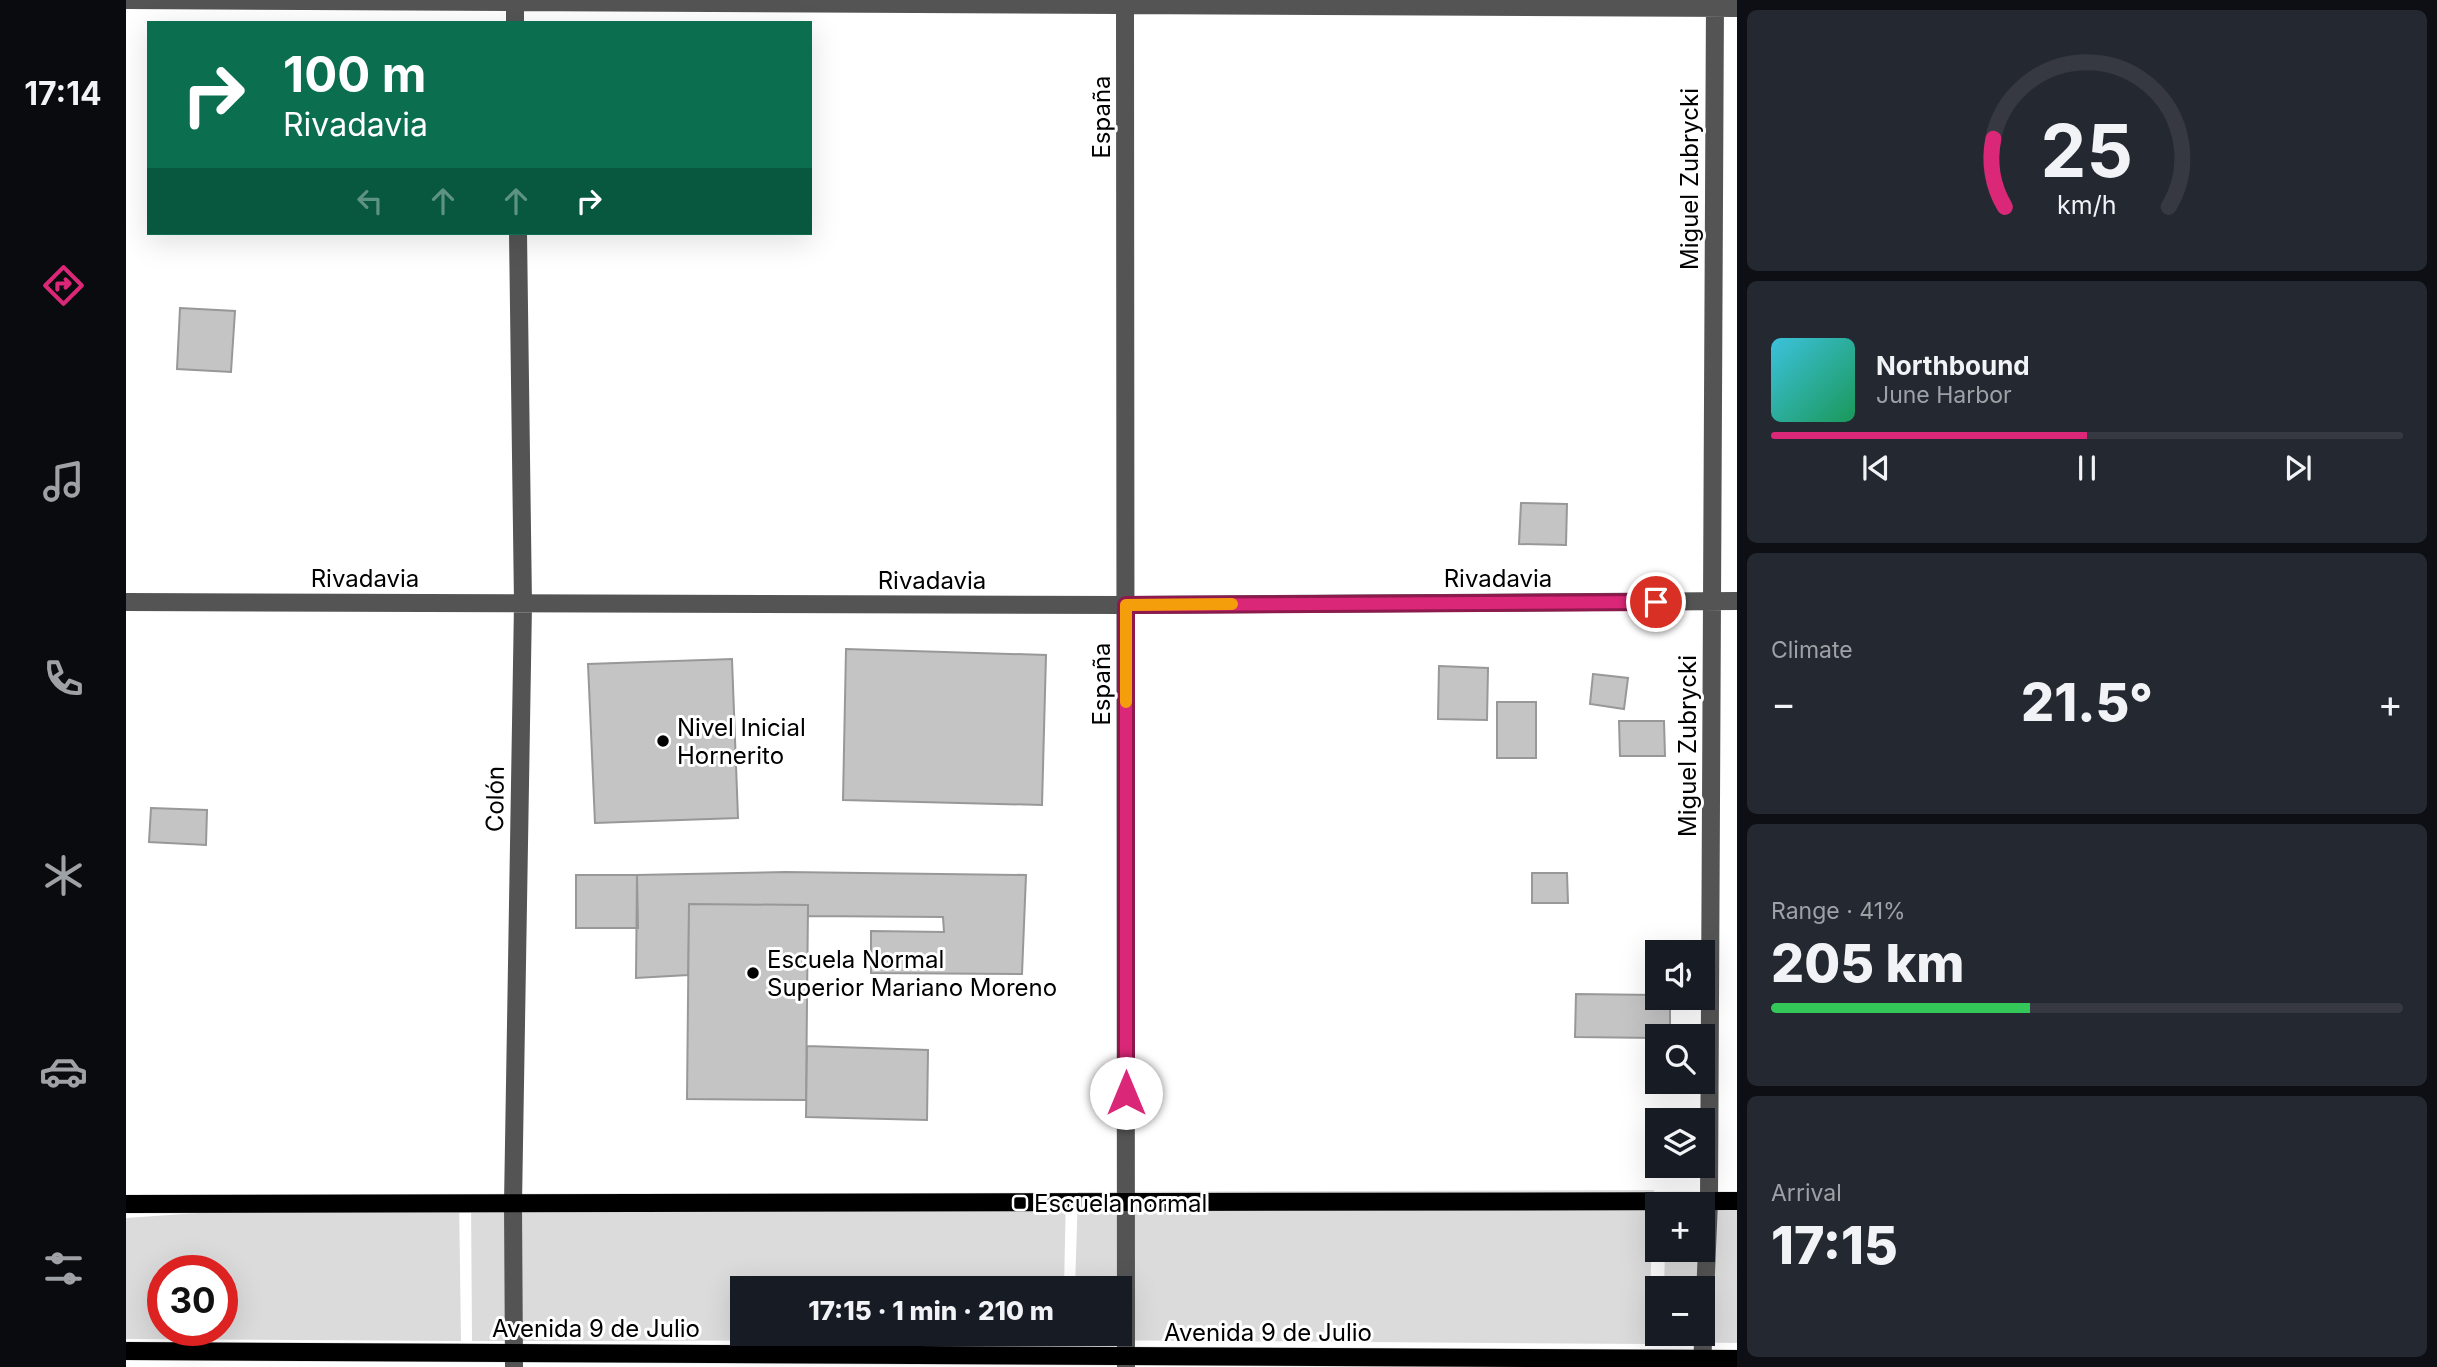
<!DOCTYPE html>
<meta charset="utf-8">
<style>
body{margin:0;font-family:Inter,sans-serif;background:#242831;color:#f1f3f6;height:100vh;display:flex;flex-direction:column;font-size:26px;white-space:nowrap}
*{box-sizing:border-box;margin:0}
p{font-size:23px;color:#9ea1a6}
.icon{flex:none;width:38px;height:38px;fill:none;stroke:currentColor;stroke-width:2;stroke-linecap:round;stroke-linejoin:round}
.map{position:relative;flex:1;overflow:hidden}
.panel{display:flex;flex-direction:column;gap:10px;padding:10px;background:#0d0f14;width:700px}
.panel>*{flex:none}
.guide{position:absolute;left:21px;top:21px;width:665px;height:214px;border-radius:0px;box-shadow:0 7px 28px #0002;background:#0b6e4f;color:#fff;overflow:hidden}
.controls{position:absolute;left:1519px;top:940px;display:grid;gap:14px}
.controls a{display:grid;place-items:center;width:70px;height:70px;border-radius:0px;background:#171b24;box-shadow:0 7px 28px #0002;font-size:35px}
.speed{position:absolute;left:21px;top:1255px;display:flex;gap:14px;font-size:35px;font-weight:700;text-align:center}
.speed>*{display:grid;place-content:center;width:91px;height:91px;border-radius:50%;background:#171b24;box-shadow:0 7px 28px #0002;line-height:1}
.speed .limit{border:10px solid #d22;background:#fff;color:#111}
.pin{position:absolute;display:grid;place-items:center;width:60px;height:60px;color:#fff;margin:-30px;border:4px solid #fff;border-radius:50%;box-shadow:0 2px 7px #0007}
.me{position:absolute;width:77px;margin:-38px;rotate:0deg;stroke-linejoin:round;filter:drop-shadow(0 0 5px #0008)}
.turn{display:flex;align-items:center;gap:24px;height:147px;padding:0 21px;font-size:32px}
.turn .icon{width:91px;height:91px;stroke-width:2.5}
.turn b{display:block;font-size:49px;line-height:60px}
.lanes{display:flex;align-items:center;height:66px;padding:0 21px;background:#0003;justify-content:center;gap:35px;direction:ltr}
.lanes .off{opacity:.35}
.big{font-size:52px;font-weight:800;line-height:1.1}
.panel .widget{flex:1;display:flex;flex-direction:column;justify-content:center;gap:10px;min-width:0;padding:0 24px;border-radius:10px;background:#242831}
.panel .dial{align-items:center;gap:0}
.dial svg{height:182px;overflow:visible;fill:none;stroke:#363941;stroke-width:7;stroke-linecap:round;text-anchor:middle}
.dial text{fill:#f1f3f6;stroke:none}
.song{display:flex;align-items:center;gap:21px}
.cover{width:84px;height:84px;border-radius:10px;background:linear-gradient(135deg,hsl(190 70% 55%),hsl(150 70% 35%))}
.played{height:7px;border-radius:4px;background:linear-gradient(90deg,#db2777 50%,#363941 50%)}
.keys{display:flex;justify-content:space-around;direction:ltr}
.heat{display:flex;justify-content:space-between;align-items:center;font-size:38px;direction:ltr}
.charge{height:10px;border-radius:5px;background:linear-gradient(90deg,#34c759 41%,#363941 0)}
.trip{position:absolute;left:604px;top:1276px;width:402px;height:70px;border-radius:0px;background:#171b24;box-shadow:0 7px 28px #0002;font-weight:800;line-height:70px;text-align:center}
main{display:flex;flex:1;min-height:0}
.dock{display:flex;flex-direction:column;width:126px;justify-content:space-around;align-items:center;background:#090b0e;color:#9ea1a6}
.dock .icon{width:49px;height:49px}
.dock .current{color:#db2777}
.dock b{font-size:32px;color:#f1f3f6}
.map>svg:first-child{display:block}
</style>
<main>
<nav class="dock">
<b>17:14</b>
<svg class="icon current" aria-label="directions" viewBox="0 0 24 24"><path d="M12 3l9 9-9 9-9-9zM9 14v-3h6M13 9l2 2-2 2"/></svg>
<svg class="icon" aria-label="music" viewBox="0 0 24 24"><path d="M9 18V5l10-2v13"/><circle cx="6" cy="18" r="3"/><circle cx="16" cy="16" r="3"/></svg>
<svg class="icon" aria-label="phone" viewBox="0 0 24 24"><path d="M5 4h4l2 5-3 2q2 4 5 5l2-3 5 2v4C11 20 4 13 5 4z"/></svg>
<svg class="icon" aria-label="climate" viewBox="0 0 24 24"><path d="M12 3v18M4 7l16 10M4 17L20 7"/></svg>
<svg class="icon" aria-label="car" viewBox="0 0 24 24"><path d="M5 17H2v-5l4-1 3-4h7l3 4 3 1v5h-3M9 17h6M6 11h13"/><circle cx="7" cy="17" r="2"/><circle cx="17" cy="17" r="2"/></svg>
<svg class="icon" aria-label="filters" viewBox="0 0 24 24"><path d="M4 7h16M4 17h16"/><circle cx="9" cy="7" r="2"/><circle cx="15" cy="17" r="2"/></svg>
</nav>
<div class="map">
<svg width="1611" height="1367" viewBox="0 0 1611 1367">
<rect width="100%" height="100%" fill="#fff"/>
<!-- green -->
<path fill="#dbdbdb" fill-rule="evenodd" d="M1528,1190L1522,1344L948,1340V1334H994V1288H949L952,1192Z
M940,1193L938,1288H616V1334H938V1340L346,1341L345,1195Z
M1611,1194V1343L1536,1342V1334H1577V1288H1538L1539,1250H1577V1204Z
M333,1195L335,1341L0,1339V1218ZM37,1270H96V1330H37Z"/>
<!-- building -->
<path fill="#c4c4c4" stroke="#989898" stroke-width="2" d="M54,308L109,311L105,372L51,369Z
M1395,503L1441,504L1440,545L1393,544Z
M720,649L920,655L916,805L717,800Z
M606,659L612,818L469,823L462,664Z
M1313,666L1362,668L1361,720L1312,719Z
M1467,674L1502,678L1498,709L1464,704Z
M1371,702H1410V758H1371Z
M1493,721H1538L1539,756H1494Z
M25,808L81,810L80,845L23,842Z
M660,872L900,875L896,974L745,973V931L818,932L817,917L682,916V905L563,904L562,975L510,978L511,875Z
M1406,873H1441L1442,903H1406Z
M450,875H511L512,928H450Z
M563,904L682,905L680,1100L561,1099Z
M1450,994L1531,995V998H1544V1036H1531V1038L1449,1037Z
M681,1046L802,1050L801,1120L680,1117Z"/>
<g fill="none" stroke-linecap="round" stroke-linejoin="round">
<!-- major casing -->
<g stroke="#dbdbdb" stroke-width="19">
<path id="major" d="M0,1204L1611,1201
M0,1351L1611,1359"/>
</g>
<!-- minor -->
<path stroke="#545454" stroke-width="18" d="M0,0L1611,8
M389,0V23
M999,0L1000,1367
M0,602L1000,605L1611,601
M388,1367L387,1204L397,604L392,233
M1576,1367L1583,1201L1589,0"/>
<!-- major -->
<use href="#major" stroke="#000" stroke-width="18"/>
</g>
<g fill="none" stroke-linecap="round" stroke-linejoin="round">
<!-- route casing -->
<g stroke="#8e194d" stroke-width="18">
<path id="route" d="M1000,1093V605L1530,602"/>
</g>
<!-- route -->
<use href="#route" stroke="#db2777" stroke-width="12"/>
<!-- slow -->
<path stroke="#f59e0b" stroke-width="12" d="M1000,702V605L1106,604"/>
</g>
<!-- markers -->
<g fill="#000" stroke="#fff" stroke-width="2.5">
<circle cx="537" cy="741" r="7"/>
<circle cx="627" cy="973" r="7"/>
<rect x="887" y="1196" width="14" height="14" rx="3.5"/>
</g>
<g text-anchor="middle" dominant-baseline="central" stroke-width="6" stroke-linejoin="round" paint-order="stroke">
<!-- street labels -->
<g font-size="24" fill="#000" stroke="#fff">
<text transform="translate(975 117) rotate(-90)">España</text>
<text transform="translate(1563 179) rotate(-90)">Miguel Zubrycki</text>
<text x="239" y="578">Rivadavia</text>
<text x="1372" y="578">Rivadavia</text>
<text x="806" y="580">Rivadavia</text>
<text transform="translate(975 684) rotate(-90)">España</text>
<text transform="translate(1561 746) rotate(-90)">Miguel Zubrycki</text>
<text transform="translate(369 799) rotate(-89)">Colón</text>
<text x="470" y="1328">Avenida 9 de Julio</text>
<text x="1142" y="1332">Avenida 9 de Julio</text>
</g>
<!-- poi labels -->
<g font-size="24" fill="#000" stroke="#fff" text-anchor="start">
<text x="551" y="727">Nivel Inicial<tspan x="551" dy="28">Hornerito</tspan></text>
<text x="641" y="959">Escuela Normal<tspan x="641" dy="28">Superior Mariano Moreno</tspan></text>
<text x="908" y="1203">Escuela normal</text>
</g>
</g>
</svg>
<div class="controls">
<a><svg class="icon" aria-label="sound" viewBox="0 0 24 24"><path d="M4 9h4l5-4v14l-5-4H4zM17 9q2 3 0 6"/></svg></a>
<a><svg class="icon" aria-label="search" viewBox="0 0 24 24"><circle cx="10" cy="10" r="6"/><path d="M15 15l6 6"/></svg></a>
<a><svg class="icon" aria-label="layers" viewBox="0 0 24 24"><path d="M12 4l9 5-9 5-9-5zM3 14l9 5 9-5"/></svg></a>
<a>+</a>
<a>−</a>
</div>
<div class="speed"><div class="limit">30</div></div>
<div class="pin" style="left:1530px;top:602px;background:#d93025"><svg class="icon" aria-label="arrive" viewBox="0 0 24 24"><path d="M6 21V4h12l-3 4 3 4H6"/></svg></div>
<svg class="me" style="left:1000px;top:1093px" viewBox="-20 -20 40 40"><circle r="19" fill="#fff"/><path d="M0-13L10 11 0 6-10 11z" fill="#db2777"/></svg>
<div class="trip">17:15 · 1 min · 210 m</div>
<div class="guide">
<div class="turn"><svg class="icon" aria-label="right" viewBox="0 0 24 24"><path d="M7 20v-9h11M14 6l5 5-5 5"/></svg><div><b>100 m</b>Rivadavia</div></div>
<div class="lanes"><svg class="icon off" aria-label="left" viewBox="0 0 24 24"><path d="M17 20v-9H6M10 6l-5 5 5 5"/></svg><svg class="icon off" aria-label="ahead" viewBox="0 0 24 24"><path d="M12 20V5M6 11l6-6 6 6"/></svg><svg class="icon off" aria-label="ahead" viewBox="0 0 24 24"><path d="M12 20V5M6 11l6-6 6 6"/></svg><svg class="icon" aria-label="right" viewBox="0 0 24 24"><path d="M7 20v-9h11M14 6l5 5-5 5"/></svg></div>
</div>
</div>
<section class="panel">
<div class="widget dial"><svg viewBox="0 0 100 80">
<path d="M14 69A42 42 0 1 1 86 69"/>
<path d="M14 69A42 42 0 0 1 9 39" stroke="#db2777"/>
<text x="50" y="56" font-size="32" font-weight="700">25</text>
<text x="50" y="72" font-size="11">km/h</text>
</svg></div>
<div class="widget">
<div class="song"><i class="cover"></i><div><b>Northbound</b><p>June Harbor</p></div></div>
<div class="played"></div>
<div class="keys"><svg class="icon" aria-label="previous" viewBox="0 0 24 24"><path d="M18 5L8 12l10 7zM5 5v14"/></svg><svg class="icon" aria-label="pause" viewBox="0 0 24 24"><path d="M8 5v14M16 5v14"/></svg><svg class="icon" aria-label="next" viewBox="0 0 24 24"><path d="M6 5l10 7-10 7zM19 5v14"/></svg></div>
</div>
<div class="widget"><p>Climate</p>
<div class="heat"><a>−</a><b class="big">21.5°</b><a>+</a></div>
</div>
<div class="widget"><p>Range · 41%</p><b class="big">205 km</b><div class="charge"></div></div>
<div class="widget"><p>Arrival</p><b class="big">17:15</b></div>
</section>
</main>
